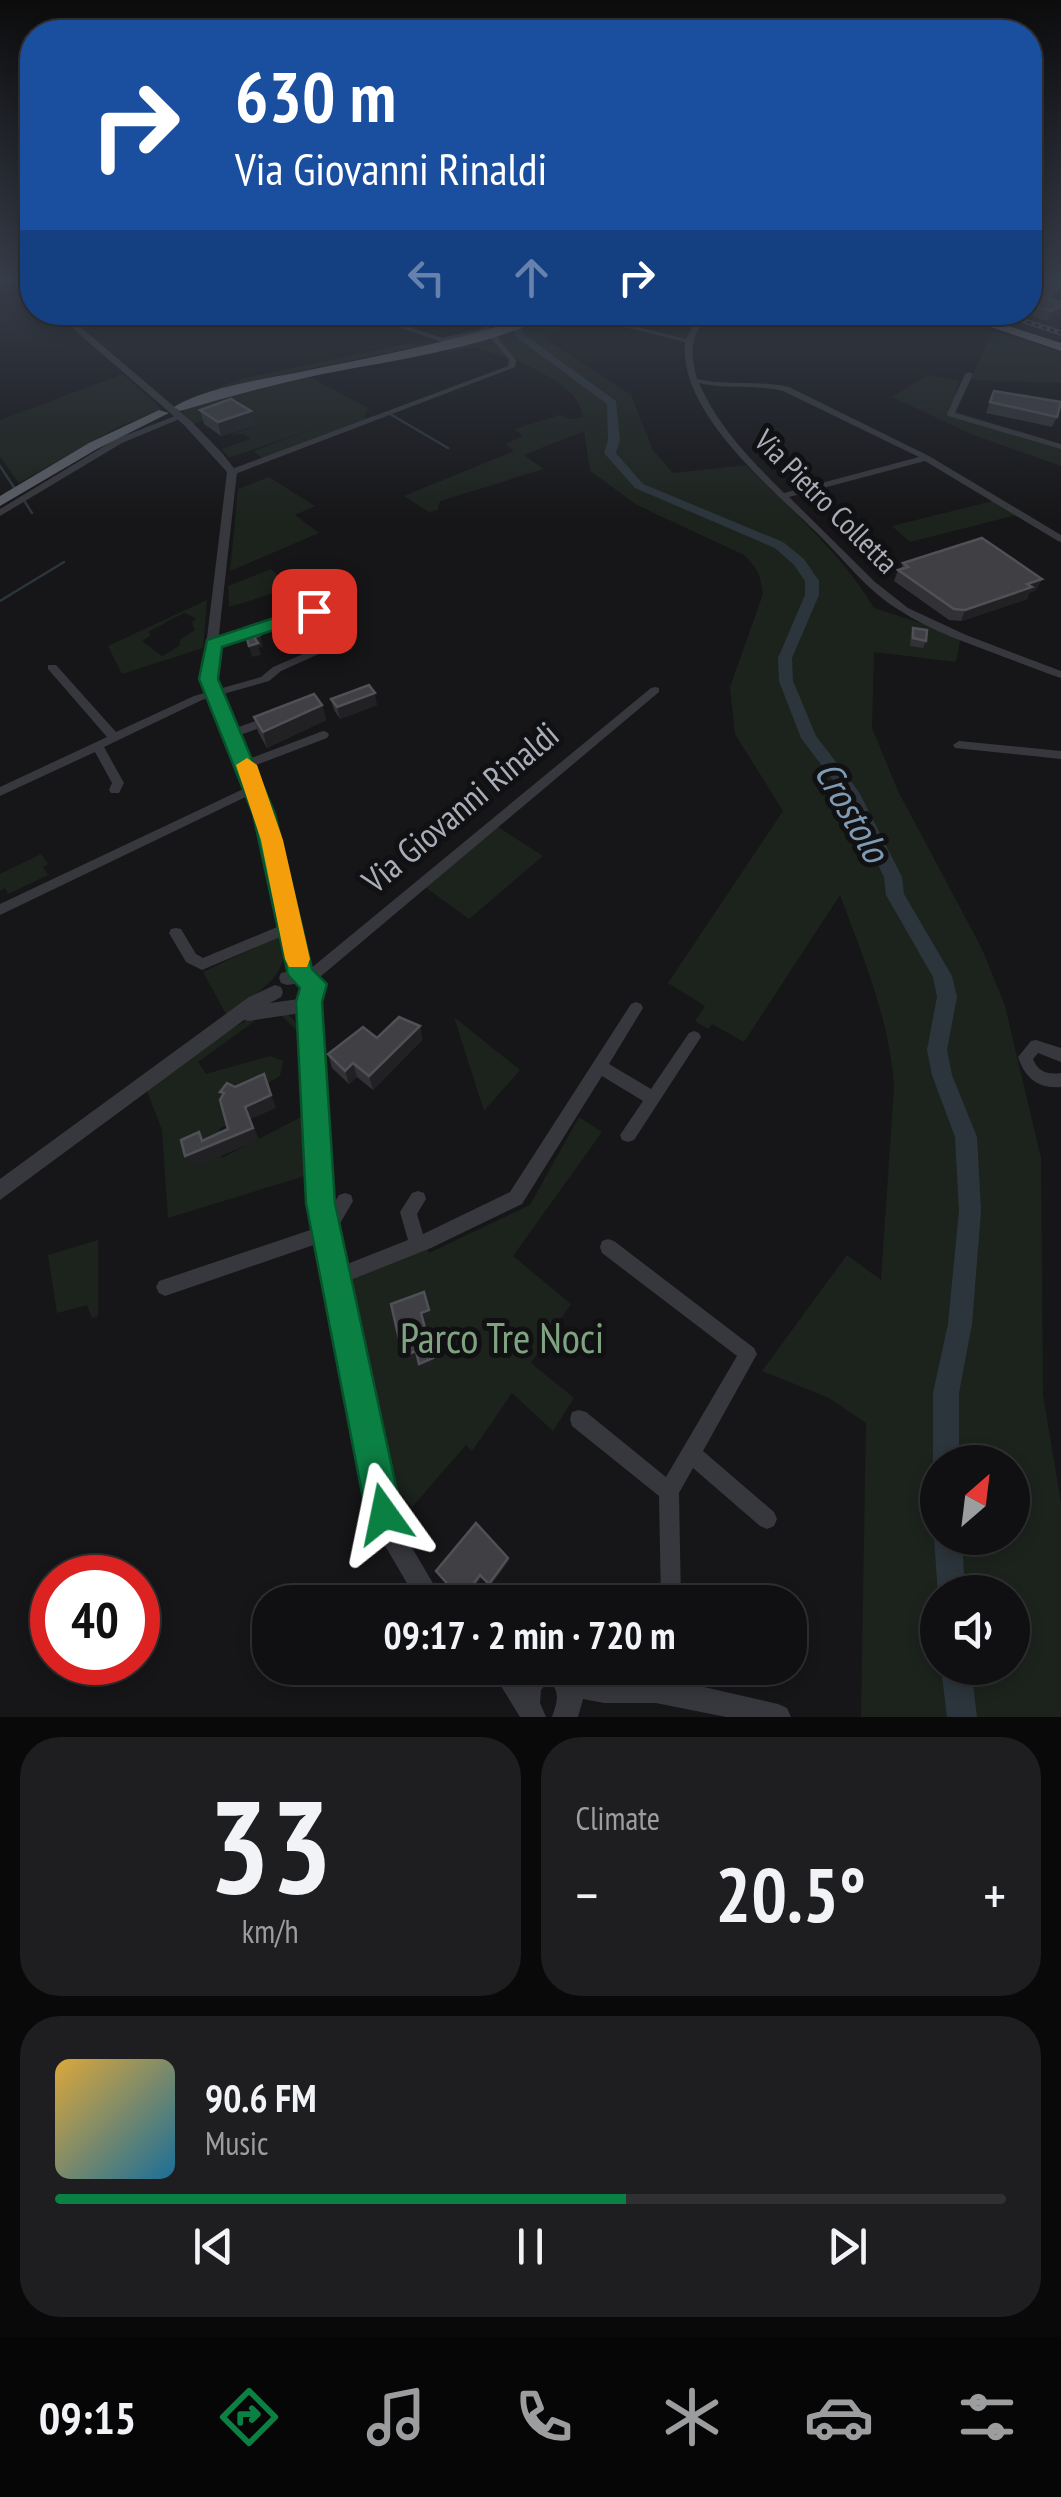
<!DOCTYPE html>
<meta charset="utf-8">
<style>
body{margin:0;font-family:"PT Sans Narrow",sans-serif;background:#1e1e20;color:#f1f3f6;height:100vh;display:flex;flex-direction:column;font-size:38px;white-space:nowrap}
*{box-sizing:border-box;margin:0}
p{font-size:32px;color:#9c9d9f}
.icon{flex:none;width:55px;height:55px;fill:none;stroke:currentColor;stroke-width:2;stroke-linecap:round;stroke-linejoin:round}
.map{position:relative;height:1717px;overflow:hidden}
.drawer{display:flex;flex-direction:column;gap:20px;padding:20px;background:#09090a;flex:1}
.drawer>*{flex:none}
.guide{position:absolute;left:20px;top:20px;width:1022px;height:305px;border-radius:40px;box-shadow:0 5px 15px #0003,0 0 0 2px #303032;background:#1a4fa0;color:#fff;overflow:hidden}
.needle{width:65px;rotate:28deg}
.controls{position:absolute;left:920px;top:1445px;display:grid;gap:20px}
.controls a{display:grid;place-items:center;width:110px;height:110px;border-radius:50%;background:#101012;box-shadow:0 5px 15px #0003,0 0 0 2px #303032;font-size:50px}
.speed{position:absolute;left:30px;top:1555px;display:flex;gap:20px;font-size:50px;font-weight:700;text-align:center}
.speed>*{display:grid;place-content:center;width:130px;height:130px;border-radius:50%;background:#101012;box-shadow:0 5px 15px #0003,0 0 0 2px #303032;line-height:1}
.speed .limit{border:15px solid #d22;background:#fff;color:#111}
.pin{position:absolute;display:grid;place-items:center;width:85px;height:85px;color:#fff;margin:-42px;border-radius:20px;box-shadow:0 5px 15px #0006}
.me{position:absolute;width:110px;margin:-55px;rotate:348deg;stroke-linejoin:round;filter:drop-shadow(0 0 8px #0008)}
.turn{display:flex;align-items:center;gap:35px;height:210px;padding:0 50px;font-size:45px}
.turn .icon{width:130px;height:130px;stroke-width:2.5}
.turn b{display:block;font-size:70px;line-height:85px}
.lanes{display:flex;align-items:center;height:95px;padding:0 50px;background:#0003;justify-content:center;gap:50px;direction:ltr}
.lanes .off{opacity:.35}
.big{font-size:75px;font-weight:700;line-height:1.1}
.drawer .tile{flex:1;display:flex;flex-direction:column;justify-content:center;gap:15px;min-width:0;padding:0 35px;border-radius:40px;background:#1e1e20}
.drawer .dial{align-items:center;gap:0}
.dial b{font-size:130px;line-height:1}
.song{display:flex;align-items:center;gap:30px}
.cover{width:120px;height:120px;border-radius:15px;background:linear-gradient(135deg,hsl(40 70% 55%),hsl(200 70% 35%))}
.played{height:10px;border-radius:5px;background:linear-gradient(90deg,#0b8043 60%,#303032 60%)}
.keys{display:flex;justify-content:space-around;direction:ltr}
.heat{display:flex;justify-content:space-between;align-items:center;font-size:55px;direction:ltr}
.drawer .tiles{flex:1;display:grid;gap:20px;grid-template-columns:1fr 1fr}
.tile:last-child{grid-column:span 2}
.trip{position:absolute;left:252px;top:1585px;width:555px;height:100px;border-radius:40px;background:#101012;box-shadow:0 5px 15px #0003,0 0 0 2px #303032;font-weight:700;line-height:100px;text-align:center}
.tabs{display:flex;height:160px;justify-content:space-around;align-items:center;background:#060607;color:#9c9d9f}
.tabs .icon{width:70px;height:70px}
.tabs .selected{color:#0b8043}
.tabs b{font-size:45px;color:#f1f3f6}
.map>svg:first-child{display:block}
</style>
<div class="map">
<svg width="1061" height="1717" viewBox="0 0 1061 1717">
<rect width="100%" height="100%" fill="#161618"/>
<!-- green -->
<path fill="#1c231d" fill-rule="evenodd" d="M487,313H586L545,339L631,395L653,450L673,473L746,465C792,511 841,553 874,608L961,636L956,662L874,652L872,728L898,791L982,949L1005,1006L1041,1158L1043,1395L1061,1503V1717H861L866,1423L829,1398L762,1371L847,1255L881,1280L894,1087C890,1020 863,957 840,895L744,1042L712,1024L708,1029L695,1021L705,1006L668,983L783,811L735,734L730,687L763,594C761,576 757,567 744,555L637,505L590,471L584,431L524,455L544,469L440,501L438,510L429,512L404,496L514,451L505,444L523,436L514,429L560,415L569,419L583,417C573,364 491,375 487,313ZM938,1462H1012V1538H938ZM938,1592H1012V1668H938Z
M993,331L1061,352V383L970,380Z
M490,337L507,358L472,347L452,352L439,349L308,376L368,408L364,416L370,420L263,459L254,451L315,428L229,458L222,449L250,439L243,434L229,435L254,427L249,422L254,419L246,414L252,411L246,407L190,425L183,419L184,409L268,382Z
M447,341L270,377L174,404L241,379L410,343Z
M123,374L162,409L118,427L19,483L0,457V420Z
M927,375L959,381L951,410L1061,444V466L973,435L892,397Z
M269,477L315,506L295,515L319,533L230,571L238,489Z
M997,500L1021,514L910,542L892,526Z
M271,569L291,588L229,607L228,586Z
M207,600L203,648L122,674L108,646ZM184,613L196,618L192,623L195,630L181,639L179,646L162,656L142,641L151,635L148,632Z
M498,827L543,856L469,919L425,887Z
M41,854L48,864L43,867L48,875L8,894L5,888L0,891V874Z
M277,937L284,939C291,978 253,995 226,1014L203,972Z
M282,1010C308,1026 304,1049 304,1077L299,1033L281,1015L256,1020L198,1062L206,1074L270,1056L283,1061L280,1076L268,1083L269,1087L241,1099L229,1124L219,1129L224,1146L219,1149L222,1158L301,1117V1089H305L308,1175L168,1218L162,1130L147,1091C187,1061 231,1018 282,1010Z
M454,1017L520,1070L484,1111Z
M579,1117L602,1132L513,1256L571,1304L531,1363L574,1398L553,1431L512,1393L472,1451L466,1445L412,1507L399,1492L384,1514L333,1278L425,1242L429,1253L530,1205Z
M98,1240V1316L92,1318L87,1305L57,1313L48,1255Z"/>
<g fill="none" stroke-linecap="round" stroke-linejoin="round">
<!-- stream -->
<path stroke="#2c353c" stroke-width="2.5" d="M390,414L448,448
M0,466L15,489
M25,502L32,513
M0,601L64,562"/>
<!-- river -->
<path fill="#2c353c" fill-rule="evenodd" d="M511,312H520L522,331L526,336L616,401L620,440L616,453L643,484L783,542L804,559L819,581V595L792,658L793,681L816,736L859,792L902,877L904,894L952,976L957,997L947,1050L952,1075L977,1137L981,1211L972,1324L959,1393V1462H938V1472L933,1462V1393L948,1324L959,1211L955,1137L932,1075L927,1050L937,997L933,977L886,895L884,877L844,795L801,738L779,681L778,658L805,595V581L794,565L775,548L635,488L604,453L608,440L607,404L520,340L512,331Z
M938,1530V1538H962L965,1592L938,1594L934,1538Z
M941,1668H971L977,1717H947Z"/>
<!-- minor -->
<path fill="#37383d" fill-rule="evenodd" d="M353,312H364L442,338L484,328L483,312H489L490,329L516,360L515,367L235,474H229V470L508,366L509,360L485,331L442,342Z
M563,312H576L686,339L692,327L706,312H713C690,336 689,347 697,379C727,386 758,380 789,387L929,456L1061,535V542L1058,541L925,461L789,497L875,582L908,608L966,635L1061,671V678C1042,672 1023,664 1004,657C968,643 931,631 899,610C866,590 843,558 816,532C771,488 678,412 685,342ZM699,383C727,390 756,384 783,391L919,457L784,493C751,460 718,427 699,383Z
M969,372L973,374L955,413L1061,444V449L948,416L947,414L965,374Z
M175,416L182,418L122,443L0,516V509L116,439Z
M346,597L351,600L349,602L217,646L213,647L208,644L209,642Z
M317,648L322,651L321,653L281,671L269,681L202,700L104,747L124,783L119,793H111L109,790L112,783L95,752L0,796V787L107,737L48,669V665H56L116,732L194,696L261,677L273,667Z
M655,687L659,688V692L314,982L309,984L304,982L302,978L304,974L651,688Z
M272,715L276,716L277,719L276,722L232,738L226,734L228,731Z
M323,731L327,732L329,735L327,738L251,767L247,768L241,764L243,761Z
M959,741L1061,751V759L955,748L953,745Z
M256,783L262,787L260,790L0,915V904Z
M289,922L294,923L296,927L294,931L202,970L186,962L169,933L171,929L176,928L181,929L196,954L203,958Z
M636,1002L641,1004L643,1008L609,1064L651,1089L689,1033L694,1031L699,1033L701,1037L634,1140L628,1142L622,1140L620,1135L643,1101L602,1076L522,1204L431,1248L333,1287L327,1284L324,1278L327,1272L408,1240L400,1212L412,1193L418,1191L424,1193L426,1199L417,1214L423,1234L510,1192L631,1004Z
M1036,1040L1061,1048V1062L1038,1053L1033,1059C1038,1072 1048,1075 1061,1073V1087C1038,1089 1025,1078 1018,1057L1031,1041Z
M345,1193L351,1195L353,1201L331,1239L165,1296L159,1293L156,1287L159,1281L319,1227L339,1195Z
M608,1239L614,1241L754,1348L757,1354L703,1451L774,1512L777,1519L774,1526L767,1529L760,1526L693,1468L679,1493L681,1602H661L659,1496L572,1426L570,1419L572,1412L579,1410L586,1412L666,1477L737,1356L602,1253L600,1247L602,1241Z
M660,1668H682L683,1692L680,1700L672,1703L664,1700L661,1692Z"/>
<!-- tertiary -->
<path fill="#37383d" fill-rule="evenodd" d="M17,280H25L32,286V292Z
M54,312H63L191,421L222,453L237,472L214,679L263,787L279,840L308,970L323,989L317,1002L328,1179L335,1233L396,1514L401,1529L444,1602H418L384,1544L372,1514L315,1233L308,1179L301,1013L248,1021L244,1020L0,1200V1179L249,997L275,985L281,987L283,992L281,997L270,1003L299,999L303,997L306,990L301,983L287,985L281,983L279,978L281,973L292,971L265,840L249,787L202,679L227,472L184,425Z
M490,1668H518L521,1672L526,1668H572L575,1671L604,1676L669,1679L778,1704L787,1708L791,1717H726L656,1703H604L583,1699L578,1717H552C557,1703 561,1692 549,1681L541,1690L540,1703L546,1717H520Z"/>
<!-- trunk -->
<path fill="#5b5e65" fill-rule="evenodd" d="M540,312H556C494,347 394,360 323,374C275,384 228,397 180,411L174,407C205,388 263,379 300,372C381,355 462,341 540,312Z
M159,410L169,413L97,449L0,506V496L89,443Z"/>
<!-- motorway -->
<path fill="#63666e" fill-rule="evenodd" d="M947,312H965L1061,343V351Z"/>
<!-- rail casing -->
<g stroke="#4a4c52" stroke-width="5">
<path id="rail" d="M997,312L1061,333"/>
</g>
<!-- rail -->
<use href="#rail" stroke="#111113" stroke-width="2.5" stroke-dasharray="4" stroke-linecap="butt"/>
</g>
<!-- wall -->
<path fill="#323236" d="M1030,280L1057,296L1052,300L1061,302V313L1047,321L1019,312H1030Z
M990,402L1057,417L1052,427L986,413Z
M200,410L254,426L221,436L204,424Z
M903,563L1042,579L1036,590L1029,593L1027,599L961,621L949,620L894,581L898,570L901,569Z
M913,628L926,641L923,648L910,646L911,635Z
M331,699L377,705L340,719L334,710Z
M322,705L326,720L267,748L258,732L254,717Z
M420,1026L422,1040L373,1090L357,1077L349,1084L332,1068L328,1054Z"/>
<!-- shaded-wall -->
<path fill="#212124" d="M1060,287L1057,296L1041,307L1045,298Z
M1061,306V313L1047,321L1051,311Z
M251,411L254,426L221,436L218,422Z
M1042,579L1036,590L1029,593L1027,599L961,621L965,610Z
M260,635L263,647L259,648L261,655L252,657L249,646L254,637Z
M375,693L377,705L340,719L337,707Z
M322,705L326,720L267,748L263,732Z
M420,1026L422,1040L373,1090L369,1076Z
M353,1063L357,1077L349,1084L345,1071Z
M264,1074L276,1108L251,1119L259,1140L192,1168L185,1156L202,1141L199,1132L206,1144L253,1128L245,1107Z
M429,1310L431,1317L423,1320L421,1313Z
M416,1351L418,1358L406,1363L403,1356Z
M433,1358L435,1365L422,1371L419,1364Z
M508,1558L509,1561L490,1587L489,1584Z
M480,1575L482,1578L463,1602L462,1600Z"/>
<!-- building -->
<path fill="#3f3f44" stroke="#4f5156" stroke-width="2.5" d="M1030,280H1036L1060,287L1045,298L1061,302V306L1051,311L1030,305Z
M994,391L1061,402L1057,417L990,402Z
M231,399L251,411L218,422L200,410Z
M982,538L1042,579L1027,584L1032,587L965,610L954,609L898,570L908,567L903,563Z
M256,624L260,635L254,637L258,643L249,646L244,628Z
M913,628L927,630L926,641L913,638Z
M369,685L375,693L337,707L331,699Z
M314,694L322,705L263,732L254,717Z
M399,1017L420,1026L369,1076L353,1063L345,1071L328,1054L363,1027L377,1038Z
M264,1074L271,1095L245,1107L253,1128L185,1156L181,1140L199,1132L202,1141L228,1129L220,1100L224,1093L220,1092L227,1083L235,1087Z
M424,1292L429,1310L421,1313L433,1358L419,1364L416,1351L403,1356L391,1304Z
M476,1523L508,1558L489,1584L480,1575L462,1600L436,1571Z"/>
<!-- sky -->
<linearGradient id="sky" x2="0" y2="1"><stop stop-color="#0c0c0d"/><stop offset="0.54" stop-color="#363c48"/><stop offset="1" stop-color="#363c48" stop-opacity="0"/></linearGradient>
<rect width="1061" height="520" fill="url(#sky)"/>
<!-- route -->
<path fill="#0b8043" stroke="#07532c" stroke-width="2.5" d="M314,605L320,607V615L222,647L218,679L275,814L312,969L327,984L322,1002L335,1203L402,1514L397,1526L384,1532L372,1526L366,1514L306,1203L296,1002L300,988L288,975L253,814L199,679L207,640Z"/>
<!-- slow -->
<path fill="#f59e0b" d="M247,758L257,765L283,840L310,959L307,967H289L285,959L261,840L236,765Z"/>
<g text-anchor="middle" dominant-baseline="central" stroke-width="10" stroke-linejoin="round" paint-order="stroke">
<!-- far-street labels -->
<g font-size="30" fill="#a8adb8" stroke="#111113">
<text transform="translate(827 501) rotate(45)">Via Pietro Colletta</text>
</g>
<!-- street labels -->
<g font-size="35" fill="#a8adb8" stroke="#111113">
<text transform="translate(460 807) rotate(-40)">Via Giovanni Rinaldi</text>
</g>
<!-- water labels -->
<g font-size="38" font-style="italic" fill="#7f9bb3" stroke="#111113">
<text transform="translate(853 811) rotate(60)">Crostolo</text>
</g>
<!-- near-park labels -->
<g font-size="42" fill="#7fa381" stroke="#111113">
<text x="502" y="1337">Parco Tre Noci</text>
</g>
</g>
</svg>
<div class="controls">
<a><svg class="needle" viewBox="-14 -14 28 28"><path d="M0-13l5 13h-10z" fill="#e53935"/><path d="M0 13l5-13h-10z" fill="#9c9d9f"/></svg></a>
<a><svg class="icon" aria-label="sound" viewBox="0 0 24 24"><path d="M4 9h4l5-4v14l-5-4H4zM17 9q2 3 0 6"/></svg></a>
</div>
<div class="speed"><div class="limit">40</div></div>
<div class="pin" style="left:314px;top:611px;background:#d93025"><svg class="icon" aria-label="arrive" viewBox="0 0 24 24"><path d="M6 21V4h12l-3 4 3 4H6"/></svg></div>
<svg class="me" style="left:384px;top:1514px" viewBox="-20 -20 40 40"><path d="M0-17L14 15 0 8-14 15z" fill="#0b8043" stroke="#fff" stroke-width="4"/></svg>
<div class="trip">09:17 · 2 min · 720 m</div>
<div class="guide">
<div class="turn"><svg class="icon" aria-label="right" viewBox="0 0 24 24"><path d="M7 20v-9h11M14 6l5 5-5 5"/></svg><div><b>630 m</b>Via Giovanni Rinaldi</div></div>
<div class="lanes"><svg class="icon off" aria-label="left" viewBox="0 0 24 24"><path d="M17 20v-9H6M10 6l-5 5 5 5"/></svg><svg class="icon off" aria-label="ahead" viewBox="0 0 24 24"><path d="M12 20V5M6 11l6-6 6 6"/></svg><svg class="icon" aria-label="right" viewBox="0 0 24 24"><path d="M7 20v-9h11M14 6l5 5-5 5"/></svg></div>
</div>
</div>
<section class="drawer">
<div class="tiles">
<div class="tile dial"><b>33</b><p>km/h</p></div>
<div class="tile"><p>Climate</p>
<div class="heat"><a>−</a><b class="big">20.5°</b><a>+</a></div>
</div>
<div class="tile">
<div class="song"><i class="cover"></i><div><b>90.6 FM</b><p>Music</p></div></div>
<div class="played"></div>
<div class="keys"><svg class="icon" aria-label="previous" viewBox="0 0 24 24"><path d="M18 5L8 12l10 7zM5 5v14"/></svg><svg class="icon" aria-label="pause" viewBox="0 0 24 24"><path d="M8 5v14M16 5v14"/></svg><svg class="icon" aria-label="next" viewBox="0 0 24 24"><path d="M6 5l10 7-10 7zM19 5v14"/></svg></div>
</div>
</div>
</section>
<nav class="tabs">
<b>09:15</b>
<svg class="icon selected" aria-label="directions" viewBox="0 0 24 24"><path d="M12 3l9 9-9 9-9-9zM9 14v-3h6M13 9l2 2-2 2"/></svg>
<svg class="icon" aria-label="music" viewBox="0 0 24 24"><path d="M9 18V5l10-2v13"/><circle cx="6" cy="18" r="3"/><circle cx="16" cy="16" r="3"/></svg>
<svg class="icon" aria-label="phone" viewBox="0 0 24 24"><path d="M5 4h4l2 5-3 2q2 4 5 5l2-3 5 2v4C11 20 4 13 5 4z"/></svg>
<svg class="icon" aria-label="climate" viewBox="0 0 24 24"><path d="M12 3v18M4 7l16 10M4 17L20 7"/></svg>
<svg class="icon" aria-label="car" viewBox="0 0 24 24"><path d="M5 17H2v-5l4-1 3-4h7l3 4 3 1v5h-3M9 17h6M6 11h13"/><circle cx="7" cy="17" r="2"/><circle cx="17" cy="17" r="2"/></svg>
<svg class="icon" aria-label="filters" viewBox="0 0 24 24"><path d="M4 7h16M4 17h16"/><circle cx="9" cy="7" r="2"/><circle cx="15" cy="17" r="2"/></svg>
</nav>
